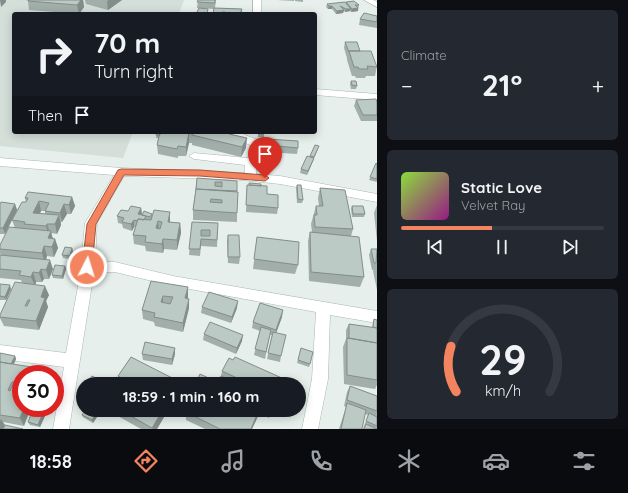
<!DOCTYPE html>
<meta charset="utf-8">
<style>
body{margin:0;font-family:Quicksand,sans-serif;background:#242831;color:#f1f3f6;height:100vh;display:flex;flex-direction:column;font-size:15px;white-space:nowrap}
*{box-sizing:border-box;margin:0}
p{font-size:13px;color:#9ea1a6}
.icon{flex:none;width:22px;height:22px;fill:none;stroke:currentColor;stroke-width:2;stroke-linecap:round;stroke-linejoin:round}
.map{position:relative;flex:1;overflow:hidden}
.panel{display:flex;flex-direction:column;gap:10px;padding:10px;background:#0d0f14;width:251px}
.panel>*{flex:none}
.top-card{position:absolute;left:12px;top:12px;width:305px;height:122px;border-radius:4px;box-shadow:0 2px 10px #0003;background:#171b24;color:#f1f3f6;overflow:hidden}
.speed{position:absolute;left:12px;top:365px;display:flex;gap:8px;font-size:20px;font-weight:700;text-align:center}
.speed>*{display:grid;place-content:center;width:52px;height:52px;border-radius:50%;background:#171b24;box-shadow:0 2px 10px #0003;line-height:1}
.speed .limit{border:6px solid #d22;background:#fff;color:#111}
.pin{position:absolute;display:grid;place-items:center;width:34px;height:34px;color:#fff;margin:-41px -17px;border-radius:50% 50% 50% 0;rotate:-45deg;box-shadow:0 0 4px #0007}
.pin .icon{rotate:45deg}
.me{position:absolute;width:44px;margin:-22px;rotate:5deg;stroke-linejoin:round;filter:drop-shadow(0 0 3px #0008)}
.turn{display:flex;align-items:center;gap:14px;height:84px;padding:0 16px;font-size:18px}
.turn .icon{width:52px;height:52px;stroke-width:2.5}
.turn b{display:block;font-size:28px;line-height:34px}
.then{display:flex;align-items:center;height:38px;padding:0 16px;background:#0003;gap:8px;font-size:15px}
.big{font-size:30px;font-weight:700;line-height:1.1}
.panel .card{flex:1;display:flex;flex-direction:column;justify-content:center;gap:6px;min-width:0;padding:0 14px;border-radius:6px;background:#242831}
.panel .dial{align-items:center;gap:0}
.dial svg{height:104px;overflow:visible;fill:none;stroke:#363941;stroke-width:7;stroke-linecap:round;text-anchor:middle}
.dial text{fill:#f1f3f6;stroke:none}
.song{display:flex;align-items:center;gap:12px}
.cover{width:48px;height:48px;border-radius:6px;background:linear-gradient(135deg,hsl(90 70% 55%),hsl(310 70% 35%))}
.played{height:4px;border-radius:2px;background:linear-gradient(90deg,#f4845f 45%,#363941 45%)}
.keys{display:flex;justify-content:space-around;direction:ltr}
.heat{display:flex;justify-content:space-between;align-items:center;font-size:22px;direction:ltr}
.trip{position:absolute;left:76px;top:377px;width:230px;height:40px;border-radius:20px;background:#171b24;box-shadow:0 2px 10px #0003;font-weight:700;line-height:40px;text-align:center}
.dock{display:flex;height:64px;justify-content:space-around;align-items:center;background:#090b0e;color:#9ea1a6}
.dock .icon{width:28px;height:28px}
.dock .selected{color:#f4845f}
.dock b{font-size:18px;color:#f1f3f6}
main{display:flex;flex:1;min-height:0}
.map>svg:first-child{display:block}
</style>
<main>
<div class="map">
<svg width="377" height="429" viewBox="0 0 377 429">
<rect width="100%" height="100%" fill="#e6efeb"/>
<!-- built -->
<path fill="#d4dfda" d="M0,0H184L179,14H14V132H133L123,158L0,146Z"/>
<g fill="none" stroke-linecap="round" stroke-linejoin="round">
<!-- minor casing -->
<g stroke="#a8b8b2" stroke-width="1">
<path id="minor" d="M253,0H261V14H253Z
M364,0H373L377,2V7Z
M315,89L377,94V100L315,95Z
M238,132L260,141L264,147L263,154L256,163V174L280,176L377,194V202L280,184L242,180L124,176L97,223L95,262H115L173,276L377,311V323L330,315L328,379L318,429H302L312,379L316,312L173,286L115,272H94L69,429H53L64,367L0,359V345L66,353L80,275L85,223L114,175L0,166V158L121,168L245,173V165L194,159L189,156L194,153L248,158L253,153L254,147L233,137L232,135L233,133Z"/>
</g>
<!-- minor -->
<use href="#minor" fill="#fff" fill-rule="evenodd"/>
</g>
<!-- wall -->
<path fill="#a1aea9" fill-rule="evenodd" d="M26,0H83L84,7L79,14L29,10L28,1Z
M85,0H122L108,10L86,4Z
M198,0H216L215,8L242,9V14H222L214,9L197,8Z
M277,0H294V1Z
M295,0H303V2L295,1Z
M346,2L359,5L358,11L351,12L350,10V11L345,12L344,11L343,13L336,14L332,9H328L326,7L327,4L346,3Z
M377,16V28L359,25L360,19Z
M345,42L360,51L377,66L375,76H366L365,78H356L355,76H352L347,60V58L344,48Z
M351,81L357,86L356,89H351L350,84Z
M356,100L377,102V121H361L354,106Z
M157,132H193V134L194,132H233V135L246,148L241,157L192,145V142V143H189L186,156H178V158L158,154L157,145L159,138H156Z
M258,132H264V137H258Z
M267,139L298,148L297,154L266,152Z
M318,149L307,175L300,173L301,169L310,156Z
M377,163V182L369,180Z
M197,178L237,181V222L193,220V210Z
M247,185L267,194L278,208L277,214L246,212Z
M297,185L303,200L302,203H297L296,188Z
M320,188L353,229L351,236L364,277L360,287L309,281L308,241L310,232H312L311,224L316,206H319L318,198Z
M72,197L75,206L71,214H67L62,222H61V225L57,234L51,233L53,238L55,239L58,248L54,257L47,256L46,259L53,269L49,279H44L42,282H36L35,285L49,295L46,301L48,307L39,330L4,326L0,318V315L22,283L21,280L0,278V255H1L0,253V245L15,228L12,220L26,202L25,198ZM41,211H45V214L40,213Z
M0,204H15L17,210L5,234H0Z
M377,205V241L374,213Z
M352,206L365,214L364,217H352L351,209Z
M141,208L142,214H152V216L170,222L180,223L181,233L177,250L164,249L163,253L146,251L145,246L134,244L133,235L135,227H134L132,231L123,228L122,224L118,223L117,216L128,211Z
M192,222L218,223L217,247L201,246L200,256L189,255Z
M228,235L240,257L239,264L228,263L227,241Z
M257,237L298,265L295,274L253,269Z
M371,249H377V290L373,271L374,270H372L369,255Z
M73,251L70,259L63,258L62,255Z
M65,266L66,269L63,279L53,278L52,275Z
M151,281L188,297V299H189V308L183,332L155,326L154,322L143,319L142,310Z
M0,284L11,289L6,300H0Z
M202,307L237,308L231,323L201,313Z
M282,317L276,333L281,356L280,362L267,359L272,335H270L265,359L254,355L260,331L252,328L253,322Z
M374,319L377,320V385L375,389L344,384L343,347L346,339V330L349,324L372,328L373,322Z
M204,334L242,341L236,354L203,340Z
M175,348V354L172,365L143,360L142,354Z
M301,348L310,364L309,367L297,363Z
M0,353L15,356L16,359L14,364L24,426L3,422L5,425L0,429Z
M222,371L293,384H217L221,376Z
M118,376L180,382V384H111L118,378Z
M350,386L377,396V429H363L368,415L365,414L362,429H339L346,407L344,406L347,392Z
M107,410H167V412L157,429H141Z
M184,410H272L269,418L259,413L258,416L252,429H205L186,420V412L184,411Z
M98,411L99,414L93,423L83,417L82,415Z
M43,413L45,416L40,427L30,425L28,422Z"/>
<!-- shaded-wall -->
<path fill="#838d89" d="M0,0H6V2L1,7Z
M81,0H83L84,7L79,14L77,5Z
M109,0H122L108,10L107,1Z
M329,6H332V9H328Z
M358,8V11L351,12L352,9Z
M346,9H351L350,11L345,12Z
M344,10L343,13L336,14L337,11Z
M230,132H233V136L229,134Z
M189,133V143L186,156V147Z
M247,138L246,148L241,157L242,147Z
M314,158L313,161L307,175L308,171Z
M72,197L75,206L71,214L69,205Z
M39,201L41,211L36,222L33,213Z
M15,204L17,210L5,234L3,228Z
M64,204L67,214L62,222L60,213Z
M141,208L142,215L138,214Z
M170,212V222L168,232V222Z
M59,215L61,225L57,234L55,224Z
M134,220V227L132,231L131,224Z
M158,221L159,231L156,228Z
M180,223L181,233L177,250V240Z
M47,224L50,233L51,231L53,241L51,248L48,238L49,236L46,226Z
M55,239L58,248L54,257L52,247Z
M163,239L164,249L163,253L162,244Z
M44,246L47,256L45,263L42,253Z
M72,248L73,251L70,259V256Z
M50,260L53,269L49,279L46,270Z
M65,266L66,269L63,279L62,276Z
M41,269L44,279L42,282L39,273Z
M33,272L36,282L35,286L31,277Z
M10,285L11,289L6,300L5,297Z
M45,286L49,295L46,301L48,307L39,330L36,321L41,297Z
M188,287V297L185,308V298Z
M163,296V305L161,302Z
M189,299V308L183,332V323Z
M238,301L237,308L231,323L232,317Z
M283,310L282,317L275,336L276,330Z
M243,335L242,341L236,354L237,348Z
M175,348V354L172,365V359Z
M15,356L16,359L12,368L10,365Z
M38,368L40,374H35Z
M24,408H31L24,426L20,418Z
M163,410H167V412L157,429H153L152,428Z
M259,410L258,416L252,429H251Z
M98,411L99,414L93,423L92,420Z
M43,413L45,416L40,427L38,425Z
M1,419L6,427L5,429H0V421Z"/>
<!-- building -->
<path fill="#bbcac4" stroke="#838d89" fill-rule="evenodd" d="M29,0H81L77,5L28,1Z
M198,0H215V3L197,2Z
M354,1L359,5H355L358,8L352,9L346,2Z
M345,2L351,9H346L340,6L344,10L337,11L332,6H329L327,4Z
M199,8L208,9L207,14H196Z
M214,8L242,9L240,14H224L225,12H222V14H213Z
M364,13L377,16V22L360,19Z
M345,42H357L360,51H349V52Z
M349,51H371L377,67L367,66L368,69H359L358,67H354Z
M351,81H356L357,86L352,85Z
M376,99L377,102V115H363L356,100Z
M157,132H160V135H156Z
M160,132H192V133H189L186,147L178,146L177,149L157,145Z
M194,132H230L229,134L247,138L242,147L192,135Z
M258,132H264V134H258Z
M267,139L298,141V148L267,145Z
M315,145L319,146L314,157L310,156Z
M307,156L314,158L308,171L301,169Z
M376,163L377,164V179L370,177Z
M197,178L237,181V191L196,189ZM215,182H222V187L215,186Z
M249,183L261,184V186L249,185Z
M247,185L267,186V194L278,195V208L246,205Z
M297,185H301L303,200L298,199Z
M320,188L345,190L353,229L315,227L314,215H317L316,206H323Z
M196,189L238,192L237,213L193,210ZM211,199L222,200V203L210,202Z
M28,192L72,197L69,205L64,204L60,213L45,211L49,203L39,201L33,213L59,215L55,224H47L46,226L24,224L25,222L12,220L22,202H26L28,198H25Z
M1,202L15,204L3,228H0V204Z
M131,206L141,208L138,214L146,216L144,220L138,219L137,221L134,220L131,224L122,222L124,218L117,216L121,210L128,211Z
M352,206H363L365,214H353Z
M154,210L170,212L168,222L180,223L177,240L163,239L162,244L145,242L146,236L133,235L138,219L151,220ZM158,221L162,222L160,229L156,228Z
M144,211L152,214L150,217L142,215Z
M192,222L218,223L217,240L201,239L200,249H189ZM201,230H210V236H201Z
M9,227L51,231L48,238L55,239L52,247L44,246L42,253L0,249V245Z
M310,232L359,237L364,277L311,272Z
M228,235H239L240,257H228Z
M257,237L299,242L298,265L254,259Z
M65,247L72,248L70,256L62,255Z
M371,249H377L376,263H374Z
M0,255L50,260L46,270L41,269L39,273L33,272L31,277L19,275L21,271L0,269Z
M55,265L65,266L62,276L52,275Z
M151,281L188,287L185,298L189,299L183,323L154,317L155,313L142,310ZM163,296L173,297L170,304L161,302Z
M15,282L45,286L41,297L45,298L36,321L0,317V315ZM28,300H30L27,306H25Z
M0,284L10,285L5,297L0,296Z
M209,292L238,301L232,317L202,307Z
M260,303L283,310L276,330L253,322Z
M374,319L377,320V328L373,327Z
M210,322L243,335L237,348L204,334Z
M349,324L377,328V343L349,338Z
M261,327L271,330L266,352L255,349Z
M273,332L286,335L281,356L268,353Z
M347,338L377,343V380L347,375Z
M145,342L175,348L172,359L142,354Z
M301,348L313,352L310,364L298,360Z
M0,353L15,356L11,364L0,362Z
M131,357L180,382L179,384H133L118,376Z
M235,357L293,383V384H250L222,371L229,358L233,360Z
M0,362L38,368L35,374H21V408H24L20,418L0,415ZM12,382H14L10,391L8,390Z
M200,374L215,381L214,384H195Z
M92,376L102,381L100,384H88L86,383Z
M221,376L239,384H217Z
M116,377L129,384H111Z
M350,386L377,396V411L347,400Z
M347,403L366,410L362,429H341Z
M33,410L43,413L38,425L28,422Z
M85,410H96L98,411L92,420L82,415Z
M120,410H163L152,428Z
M187,410H259L251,429H220L186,412Z
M265,410H271L270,412Z
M369,413L377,417V426L366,421Z
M366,424L377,429H364Z
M5,425L23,429H3Z"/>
<!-- route -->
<path fill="#f4845f" stroke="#9f563e" d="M121,169L200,170L265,175L269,178L265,181L200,176L124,175L96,224L92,267L91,269H84L82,267L87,224L118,170Z"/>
</svg>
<div class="speed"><div class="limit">30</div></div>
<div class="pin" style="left:265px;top:178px;background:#d93025"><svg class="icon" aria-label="arrive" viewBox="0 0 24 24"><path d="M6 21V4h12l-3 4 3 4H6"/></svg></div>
<svg class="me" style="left:87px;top:267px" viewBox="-20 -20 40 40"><circle r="17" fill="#f4845f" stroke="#fff" stroke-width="3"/><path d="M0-11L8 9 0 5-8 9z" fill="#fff"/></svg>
<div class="trip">18:59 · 1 min · 160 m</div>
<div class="top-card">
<div class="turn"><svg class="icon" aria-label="right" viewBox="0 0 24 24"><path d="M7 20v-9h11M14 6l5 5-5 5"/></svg><div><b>70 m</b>Turn right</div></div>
<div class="then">Then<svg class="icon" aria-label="arrive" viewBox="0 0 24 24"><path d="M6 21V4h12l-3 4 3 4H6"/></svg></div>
</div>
</div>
<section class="panel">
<div class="card"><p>Climate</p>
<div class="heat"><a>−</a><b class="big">21°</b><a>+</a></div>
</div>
<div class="card">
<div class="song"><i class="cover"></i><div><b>Static Love</b><p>Velvet Ray</p></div></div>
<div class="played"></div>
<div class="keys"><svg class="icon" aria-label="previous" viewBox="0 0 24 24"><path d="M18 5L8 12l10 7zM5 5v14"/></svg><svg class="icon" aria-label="pause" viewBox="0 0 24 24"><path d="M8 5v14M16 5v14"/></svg><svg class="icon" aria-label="next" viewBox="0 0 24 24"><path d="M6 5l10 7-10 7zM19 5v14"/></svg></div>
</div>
<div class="card dial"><svg viewBox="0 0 100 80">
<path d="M14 69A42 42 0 1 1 86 69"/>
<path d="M14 69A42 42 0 0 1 10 34" stroke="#f4845f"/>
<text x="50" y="56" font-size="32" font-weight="700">29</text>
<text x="50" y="72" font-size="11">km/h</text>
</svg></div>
</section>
</main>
<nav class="dock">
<b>18:58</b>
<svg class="icon selected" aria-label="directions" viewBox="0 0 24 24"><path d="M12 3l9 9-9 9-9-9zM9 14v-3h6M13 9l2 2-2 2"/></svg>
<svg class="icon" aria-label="music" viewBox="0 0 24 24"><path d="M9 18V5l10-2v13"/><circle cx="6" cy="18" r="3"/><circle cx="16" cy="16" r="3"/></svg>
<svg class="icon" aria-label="phone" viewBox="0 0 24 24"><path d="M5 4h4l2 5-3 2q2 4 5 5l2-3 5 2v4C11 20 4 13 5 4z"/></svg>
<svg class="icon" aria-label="climate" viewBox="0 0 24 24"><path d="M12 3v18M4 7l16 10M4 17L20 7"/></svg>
<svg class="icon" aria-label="car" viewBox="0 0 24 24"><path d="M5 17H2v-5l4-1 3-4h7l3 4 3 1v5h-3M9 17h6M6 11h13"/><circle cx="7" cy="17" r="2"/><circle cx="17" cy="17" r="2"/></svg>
<svg class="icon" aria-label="filters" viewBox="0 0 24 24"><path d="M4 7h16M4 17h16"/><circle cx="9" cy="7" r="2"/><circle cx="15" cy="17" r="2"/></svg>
</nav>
